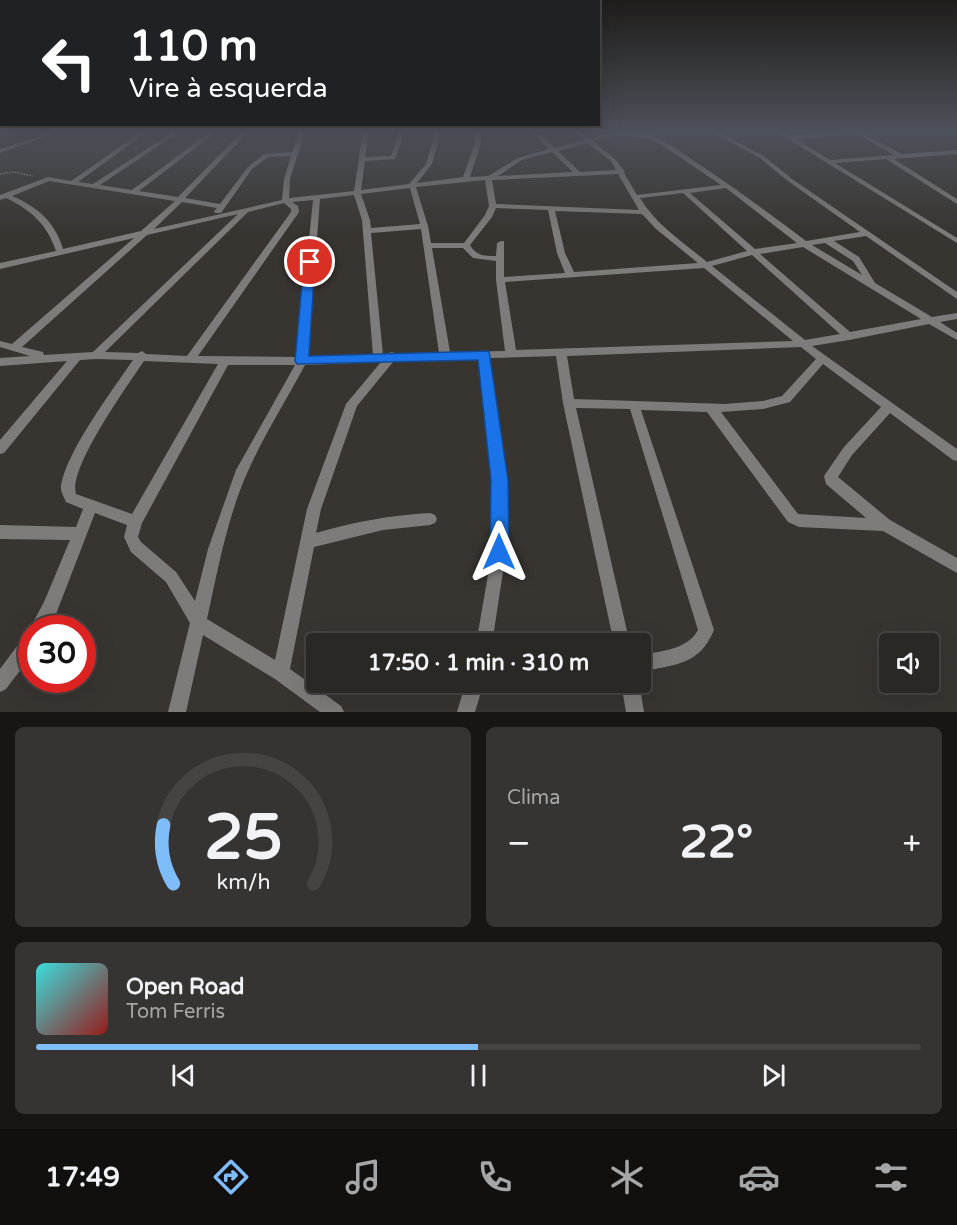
<!DOCTYPE html>
<html lang="pt">
<meta charset="utf-8">
<style>
body{margin:0;font-family:"Varela Round",sans-serif;background:#363432;color:#f1f3f6;height:100vh;display:flex;flex-direction:column;font-size:22px;white-space:nowrap}
*{box-sizing:border-box;margin:0}
p{font-size:20px;color:#a5a6a7}
.icon{flex:none;width:33px;height:33px;fill:none;stroke:currentColor;stroke-width:2;stroke-linecap:round;stroke-linejoin:round}
.map{position:relative;height:712px;overflow:hidden}
.sheet{display:flex;flex-direction:column;gap:15px;padding:15px;background:#171614;flex:1}
.sheet>*{flex:none}
.hud{position:absolute;left:0px;top:0px;width:600px;height:126px;box-shadow:0 6px 24px #0002,0 0 0 2px #464442;background:#202124;color:#fff;overflow:hidden}
.tools{position:absolute;left:879px;top:633px;display:grid;gap:12px}
.tools a{display:grid;place-items:center;width:60px;height:60px;border-radius:6px;background:#2a2825;box-shadow:0 6px 24px #0002,0 0 0 2px #464442;font-size:30px}
.speed{position:absolute;left:18px;top:615px;display:flex;gap:12px;font-size:30px;font-weight:700;text-align:center}
.speed>*{display:grid;place-content:center;width:78px;height:78px;border-radius:50%;background:#2a2825;box-shadow:0 6px 24px #0002,0 0 0 2px #464442;line-height:1}
.speed .limit{border:9px solid #d22;background:#fff;color:#111}
.pin{position:absolute;display:grid;place-items:center;width:51px;height:51px;color:#fff;margin:-26px;border:3px solid #fff;border-radius:50%;box-shadow:0 2px 6px #0007}
.me{position:absolute;width:66px;margin:-33px;rotate:0deg;stroke-linejoin:round;filter:drop-shadow(0 0 4px #0008)}
.turn{display:flex;align-items:center;gap:21px;height:126px;padding:0 30px;font-size:27px}
.turn .icon{width:78px;height:78px;stroke-width:2.5}
.turn b{display:block;font-size:42px;line-height:51px}
.big{font-size:45px;font-weight:700;line-height:1.1}
.sheet .widget{flex:1;display:flex;flex-direction:column;justify-content:center;gap:9px;min-width:0;padding:0 21px;border-radius:9px;background:#363432}
.sheet .dial{align-items:center;gap:0}
.dial svg{height:156px;overflow:visible;fill:none;stroke:#464442;stroke-width:7;stroke-linecap:round;text-anchor:middle}
.dial text{fill:#f1f3f6;stroke:none}
.song{display:flex;align-items:center;gap:18px}
.cover{width:72px;height:72px;border-radius:9px;background:linear-gradient(135deg,hsl(180 70% 55%),hsl(0 70% 35%))}
.played{height:6px;border-radius:3px;background:linear-gradient(90deg,#7fbdfa 50%,#464442 50%)}
.keys{display:flex;justify-content:space-around;direction:ltr}
.heat{display:flex;justify-content:space-between;align-items:center;font-size:33px;direction:ltr}
.sheet .tiles{flex:1;display:grid;gap:15px;grid-template-columns:1fr 1fr}
.widget:last-child{grid-column:span 2}
.trip{position:absolute;left:306px;top:633px;width:345px;height:60px;border-radius:6px;background:#2a2825;box-shadow:0 6px 24px #0002,0 0 0 2px #464442;font-weight:700;line-height:60px;text-align:center}
.tabs{display:flex;height:96px;justify-content:space-around;align-items:center;background:#11100f;color:#a5a6a7}
.tabs .icon{width:42px;height:42px}
.tabs .selected{color:#7fbdfa}
.tabs b{font-size:27px;color:#f1f3f6}
.map>svg:first-child{display:block}
</style>
<div class="map">
<svg width="957" height="712" viewBox="0 0 957 712">
<rect width="100%" height="100%" fill="#383531"/>
<g fill="none" stroke-linecap="round" stroke-linejoin="round">
<!-- path -->
<path stroke="#9b9895" stroke-width="1.5" stroke-dasharray="1.5 1.5" stroke-linecap="butt" d="M0,174L13,172L33,176"/>
<!-- street -->
<path fill="#7e7c7a" fill-rule="evenodd" d="M52,132H60L0,153V149Z
M141,132H147L78,182L93,184L173,132H179L100,185L132,190L210,132H216L139,191L178,197L242,132H248L185,198L220,204L248,167L264,154L292,152L299,132H305L290,179L289,198L354,191L363,132H369L365,157L391,156L399,132H405L395,159L365,161L361,190L409,184L426,164L435,132H441L432,164L417,183L463,177L475,143V132H481V143L470,177L488,176L518,158L549,149L531,132H537L555,148L584,140L574,132H580L589,139C609,134 628,129 649,135C666,140 682,153 697,163C734,187 770,214 806,241L860,232L788,181L760,158L711,132H718L764,156L792,179L957,292V299L866,236L834,241L859,257L875,283L932,317L957,313V319L940,322L957,333V340L929,324L849,340L812,346L957,449V461L953,460L890,413L852,455L838,477L890,520L957,558V573L883,531L799,527L788,522L707,412L641,410L714,630C699,666 675,664 640,672V655C661,651 687,650 698,630L630,409L576,408L630,644H614L563,403L556,356L490,358L506,480V552L492,644H476L492,552V480L479,359L393,362L357,406L321,509L316,533C354,522 391,515 430,513L435,515L437,519L435,523L430,525L383,530L314,547L290,669L341,706L344,712H320L275,679L203,635L186,712H168L190,623L166,582L131,552L124,537L127,525L95,513L56,614L47,628H32V655L6,689L0,692V669L26,634L31,632L30,628L44,602L70,540L0,539V525L76,527L83,509L66,502C64,497 60,491 61,485C68,449 112,391 133,360L96,359L80,360L4,453L0,454V440L67,361L0,366V358L30,356L0,347V341L12,344L134,238L0,269V263L56,251C47,224 31,210 6,198L0,200V195L48,177L71,181ZM618,135L646,138L662,145L721,185L637,195L624,173L625,172L615,159L593,141ZM587,143L611,161L616,170L580,172L558,151ZM552,152L573,172L498,176L522,160ZM291,156L284,179L282,200L154,229L182,202L217,208L214,211L215,213H221L252,169L268,157ZM618,174L639,210L496,204L492,180ZM485,180L489,206L485,215L464,243H431L428,226L416,187ZM49,181L175,201L141,231L63,249C55,222 38,207 12,196ZM410,188L420,224L371,228L370,220L361,194ZM726,188L797,243L755,249L690,193ZM683,193L747,251L707,262C683,242 656,225 640,198ZM354,195L362,220L373,355L308,357L320,199ZM313,200L297,357L198,356L299,212L298,206L292,202ZM284,203L291,209V212L187,356L146,354L142,351L138,353L105,352L248,212ZM496,208L548,210L557,253L565,273L504,277V241H501L497,243L496,256C485,256 476,256 470,245L492,217ZM555,211L642,214L656,229L698,263L574,272L565,253ZM238,214L93,352L44,355L43,352L22,347L147,235ZM421,229L439,353L396,354L392,352L383,355L371,233ZM825,243L853,261L862,275L812,245ZM803,247L921,319L850,332L760,254ZM432,248H463L473,258L496,261V280L505,351L450,352ZM752,255L840,334L805,340L712,266ZM704,268L793,341L516,350L505,282ZM801,347L816,359L782,396L763,401L725,404L574,399L567,356ZM144,361L218,364L132,514L76,494C68,468 128,385 144,361ZM381,362L346,404L307,509L275,660L207,619C218,569 227,518 248,471C264,435 287,399 305,365ZM823,364L881,407L844,447L824,476L826,484L866,518L798,514L721,412L763,409L790,402ZM228,365H295L236,470L208,549L195,601L176,572L141,542L138,537L142,523Z
M777,132H784L791,136L846,132L843,134L796,139L830,160L894,155L853,132H860L902,154L957,150V154L894,159L957,199V204L886,159L835,163L957,238V243Z
M466,682H484L475,712H457Z
M621,682H639L644,712H626Z"/>
</g>
<!-- sky -->
<linearGradient id="sky" x2="0" y2="1"><stop stop-color="#1f1d1b"/><stop offset="0.57" stop-color="#4d515a"/><stop offset="1" stop-color="#4d515a" stop-opacity="0"/></linearGradient>
<rect width="957" height="231" fill="url(#sky)"/>
<!-- route -->
<path fill="#1a73e8" stroke="#114b97" stroke-width="1.5" d="M310,258L315,262L309,356L489,351L508,480L509,552L506,558L499,561L493,558L490,552L491,480L478,360L297,364L295,361L304,262Z"/>
</svg>
<div class="tools">
<a><svg class="icon" aria-label="sound" viewBox="0 0 24 24"><path d="M4 9h4l5-4v14l-5-4H4zM17 9q2 3 0 6"/></svg></a>
</div>
<div class="speed"><div class="limit">30</div></div>
<div class="pin" style="left:310px;top:262px;background:#d93025"><svg class="icon" aria-label="arrive" viewBox="0 0 24 24"><path d="M6 21V4h12l-3 4 3 4H6"/></svg></div>
<svg class="me" style="left:499px;top:552px" viewBox="-20 -20 40 40"><path d="M0-17L14 15 0 8-14 15z" fill="#1a73e8" stroke="#fff" stroke-width="4"/></svg>
<div class="trip">17:50 · 1 min · 310 m</div>
<div class="hud">
<div class="turn"><svg class="icon" aria-label="left" viewBox="0 0 24 24"><path d="M17 20v-9H6M10 6l-5 5 5 5"/></svg><div><b>110 m</b>Vire à esquerda</div></div>
</div>
</div>
<section class="sheet">
<div class="tiles">
<div class="widget dial"><svg viewBox="0 0 100 80">
<path d="M14 69A42 42 0 1 1 86 69"/>
<path d="M14 69A42 42 0 0 1 9 39" stroke="#7fbdfa"/>
<text x="50" y="56" font-size="32" font-weight="700">25</text>
<text x="50" y="72" font-size="11">km/h</text>
</svg></div>
<div class="widget"><p>Clima</p>
<div class="heat"><a>−</a><b class="big">22°</b><a>+</a></div>
</div>
<div class="widget">
<div class="song"><i class="cover"></i><div><b>Open Road</b><p>Tom Ferris</p></div></div>
<div class="played"></div>
<div class="keys"><svg class="icon" aria-label="previous" viewBox="0 0 24 24"><path d="M18 5L8 12l10 7zM5 5v14"/></svg><svg class="icon" aria-label="pause" viewBox="0 0 24 24"><path d="M8 5v14M16 5v14"/></svg><svg class="icon" aria-label="next" viewBox="0 0 24 24"><path d="M6 5l10 7-10 7zM19 5v14"/></svg></div>
</div>
</div>
</section>
<nav class="tabs">
<b>17:49</b>
<svg class="icon selected" aria-label="directions" viewBox="0 0 24 24"><path d="M12 3l9 9-9 9-9-9zM9 14v-3h6M13 9l2 2-2 2"/></svg>
<svg class="icon" aria-label="music" viewBox="0 0 24 24"><path d="M9 18V5l10-2v13"/><circle cx="6" cy="18" r="3"/><circle cx="16" cy="16" r="3"/></svg>
<svg class="icon" aria-label="phone" viewBox="0 0 24 24"><path d="M5 4h4l2 5-3 2q2 4 5 5l2-3 5 2v4C11 20 4 13 5 4z"/></svg>
<svg class="icon" aria-label="climate" viewBox="0 0 24 24"><path d="M12 3v18M4 7l16 10M4 17L20 7"/></svg>
<svg class="icon" aria-label="car" viewBox="0 0 24 24"><path d="M5 17H2v-5l4-1 3-4h7l3 4 3 1v5h-3M9 17h6M6 11h13"/><circle cx="7" cy="17" r="2"/><circle cx="17" cy="17" r="2"/></svg>
<svg class="icon" aria-label="filters" viewBox="0 0 24 24"><path d="M4 7h16M4 17h16"/><circle cx="9" cy="7" r="2"/><circle cx="15" cy="17" r="2"/></svg>
</nav>
